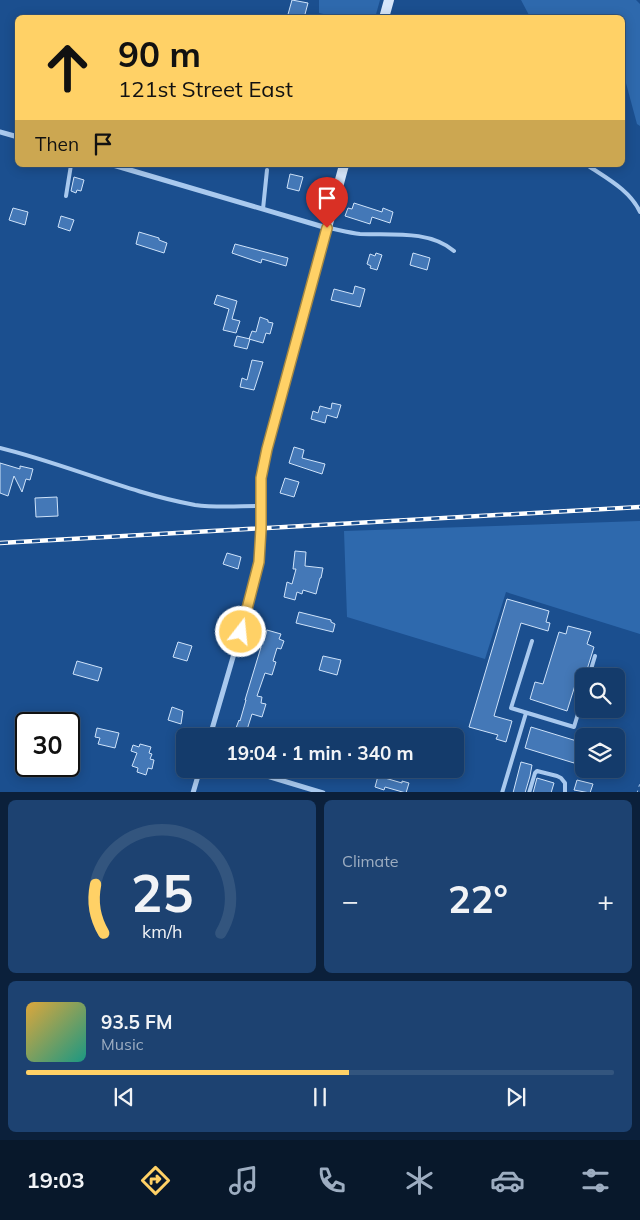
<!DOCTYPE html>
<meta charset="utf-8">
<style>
body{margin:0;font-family:Mulish,sans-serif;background:#1d4271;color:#f1f3f6;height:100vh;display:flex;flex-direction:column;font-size:19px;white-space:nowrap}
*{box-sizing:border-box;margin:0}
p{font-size:16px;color:#9dadc1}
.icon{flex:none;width:28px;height:28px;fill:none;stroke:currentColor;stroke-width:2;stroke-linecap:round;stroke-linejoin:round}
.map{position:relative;height:792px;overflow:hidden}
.drawer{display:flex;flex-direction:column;gap:8px;padding:8px;background:#0b203b;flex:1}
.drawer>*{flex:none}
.hud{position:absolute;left:15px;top:15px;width:610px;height:152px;border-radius:8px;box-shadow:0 2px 12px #0003,0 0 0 1px #33557e;background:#ffd166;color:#111;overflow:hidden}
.tools{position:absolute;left:575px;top:668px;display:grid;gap:10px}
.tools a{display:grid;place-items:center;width:50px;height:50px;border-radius:8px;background:#143b6b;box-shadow:0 2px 12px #0003,0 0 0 1px #33557e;font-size:25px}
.speed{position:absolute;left:15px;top:712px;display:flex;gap:10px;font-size:25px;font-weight:700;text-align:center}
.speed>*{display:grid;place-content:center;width:65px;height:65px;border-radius:50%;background:#143b6b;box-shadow:0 2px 12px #0003,0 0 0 1px #33557e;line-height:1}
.speed .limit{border:2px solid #111;border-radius:8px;background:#fff;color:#111}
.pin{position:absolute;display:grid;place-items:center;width:42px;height:42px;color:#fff;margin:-51px -21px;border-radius:50% 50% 50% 0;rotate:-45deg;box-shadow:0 0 5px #0007}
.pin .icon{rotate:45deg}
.me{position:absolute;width:55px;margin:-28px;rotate:16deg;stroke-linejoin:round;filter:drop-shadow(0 0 4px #0008)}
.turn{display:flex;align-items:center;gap:18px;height:105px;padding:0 20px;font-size:22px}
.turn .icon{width:65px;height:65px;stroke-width:2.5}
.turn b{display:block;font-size:35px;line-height:42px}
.then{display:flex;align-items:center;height:48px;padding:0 20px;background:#0003;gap:10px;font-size:19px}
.big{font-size:38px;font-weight:700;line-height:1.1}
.drawer .tile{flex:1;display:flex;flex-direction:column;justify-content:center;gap:8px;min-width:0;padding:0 18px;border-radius:8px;background:#1d4271}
.drawer .dial{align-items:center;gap:0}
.dial svg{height:130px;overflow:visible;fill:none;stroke:#33557e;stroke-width:7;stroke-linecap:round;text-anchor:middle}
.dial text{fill:#f1f3f6;stroke:none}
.song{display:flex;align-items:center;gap:15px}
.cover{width:60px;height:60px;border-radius:8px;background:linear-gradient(135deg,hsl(40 70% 55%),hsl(170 70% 35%))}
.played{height:5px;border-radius:2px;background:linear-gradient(90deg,#ffd166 55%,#33557e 55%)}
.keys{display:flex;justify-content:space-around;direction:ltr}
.heat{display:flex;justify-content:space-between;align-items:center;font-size:28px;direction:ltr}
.drawer .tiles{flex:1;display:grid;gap:8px;grid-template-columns:1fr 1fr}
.tile:last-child{grid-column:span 2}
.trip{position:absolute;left:176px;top:728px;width:288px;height:50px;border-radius:8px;background:#143b6b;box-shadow:0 2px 12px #0003,0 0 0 1px #33557e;font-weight:700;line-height:50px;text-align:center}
.menu{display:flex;height:80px;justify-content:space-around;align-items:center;background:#08182b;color:#9dadc1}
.menu .icon{width:35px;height:35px}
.menu .on{color:#ffd166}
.menu b{font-size:22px;color:#f1f3f6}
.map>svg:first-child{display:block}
</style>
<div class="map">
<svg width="640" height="793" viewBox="0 0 640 793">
<rect width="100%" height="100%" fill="#1b4f8f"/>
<!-- green -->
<path fill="#2e69ad" d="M319,0H380L375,18L336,17L319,13Z
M521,0H636L640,4V126L637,124L623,72L622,18L530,17Z
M640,521V634L506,592L485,659L347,617L344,531Z"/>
<!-- building -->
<path fill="#4478b7" stroke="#cfe3fa" d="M292,0L308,3L304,18H287Z
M290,174L303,177L299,191L287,188Z
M74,177L84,180L81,191L77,190L76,193L71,191Z
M354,203L382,212L383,208L393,212L390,223L372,217L370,224L345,216L348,208L352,209Z
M13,208L28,212L25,225L9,220Z
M61,216L74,220L70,231L58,227Z
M139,232L159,238V240L167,243L164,253L136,244Z
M235,244L288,258L286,266L262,259L261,263L232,253Z
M376,253L382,255L377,270L370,268L371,266L367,264L370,254L375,256Z
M413,253L430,258L427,270L410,265Z
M355,286L365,289L360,307L331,300L334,289L353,294Z
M217,295L237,301L232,319L240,321L236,333L223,330L229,309L214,304Z
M260,317L268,320V322L273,323L270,334L266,333L263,343L249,339L252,331L256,332Z
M237,336L250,339L247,349L234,346Z
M252,360L263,362L254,390L240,387L242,378L247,380Z
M332,403L341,405L337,418L327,415L325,423L311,419L313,411L318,413L320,406L331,409Z
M294,447L304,450L302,458L325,464L322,474L289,463Z
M0,463L20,469V466L33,469L30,480L26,479L22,492L14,476L8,496L0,493Z
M285,478L299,482L294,497L280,493Z
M57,497L58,516L36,517L35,498Z
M295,551L306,552L305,566L323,568L321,578H320L316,594L303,590L302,594L297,592L295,600L284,597L287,582L292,584L296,569H293Z
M227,553L241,557L238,569L223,564Z
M507,599L549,611L546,622L550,623L548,631L521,623L494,716L512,721L506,742L496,739L498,735L469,727Z
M299,612L331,620V622L335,624L333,632L296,623Z
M568,626L591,632L587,644L594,647L585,676H584V681L577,679L567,711L530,699L535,682L543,684L559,632L566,634Z
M267,630L281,634L279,639L284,641L281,649L277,648L273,661L276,662L272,675L265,673L257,696L262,697L261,703L266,704L262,717L252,714L245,736H233L239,720L240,721L246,700H245L261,647H259L261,640L264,641Z
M178,642L192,646L187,661L173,657Z
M323,656L341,660L337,675L319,670Z
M77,661L102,668L98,681L73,674Z
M172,707L183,711L181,724L168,720Z
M531,727L580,742L574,763L525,748Z
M97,728L119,733L115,748L98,744L100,738L95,737Z
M140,744L151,747L149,753L152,754L150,759L154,760L152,769L148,768L146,775L137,772L138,768L132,766L137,753L131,751L133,745L139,747Z
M521,762L532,765L530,776L525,793H513Z
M378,776L402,783V781L409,783L406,793L385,787L384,790L375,787Z
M537,778L554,783L551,793H533Z
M577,780L593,784L590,793L574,790Z"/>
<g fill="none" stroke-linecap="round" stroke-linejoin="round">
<!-- path -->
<path stroke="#a9c9ee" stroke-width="1" stroke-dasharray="2.5 4" stroke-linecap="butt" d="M637,793L640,783"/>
<!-- lane -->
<path stroke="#a9c9ee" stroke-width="4" d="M587,165C606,178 630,190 640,212
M66,196L71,165
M263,209L267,170
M329,228C339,230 350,233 360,234C390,235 430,230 454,251
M0,448C66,464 129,493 195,505C217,508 239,506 261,506
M532,641L511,708L574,727L584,694
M589,676L595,656
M502,793L526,713
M529,793L535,773L537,771L557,776L561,778L565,783V793"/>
<!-- street -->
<path stroke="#a9c9ee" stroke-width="5" d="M0,132L18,137
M113,165L327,228
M210,736L252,592L259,562L261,522
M244,769L323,793
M193,793L200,769"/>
<!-- secondary -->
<path stroke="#d6e6fa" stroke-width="10" d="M384,18L389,0
M261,522V478L267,449L344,165"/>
<!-- rail casing -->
<g stroke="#fff" stroke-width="4.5">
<path id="rail" d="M0,543L640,507"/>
</g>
<!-- rail -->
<use href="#rail" stroke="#1b4f8f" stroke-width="2.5" stroke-dasharray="8" stroke-linecap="butt"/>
</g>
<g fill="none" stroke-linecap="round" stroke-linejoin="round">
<!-- route casing -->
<g stroke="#a68842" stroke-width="12">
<path id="route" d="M241,632L259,562L261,528V478L267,449L327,228"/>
</g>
<!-- route -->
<use href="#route" stroke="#ffd166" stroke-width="9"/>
</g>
</svg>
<div class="tools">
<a><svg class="icon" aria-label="search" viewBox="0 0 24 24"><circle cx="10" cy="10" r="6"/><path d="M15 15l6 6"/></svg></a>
<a><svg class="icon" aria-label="layers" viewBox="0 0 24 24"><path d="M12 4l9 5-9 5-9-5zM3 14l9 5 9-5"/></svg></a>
</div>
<div class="speed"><div class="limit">30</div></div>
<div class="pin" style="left:327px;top:228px;background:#d93025"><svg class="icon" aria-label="arrive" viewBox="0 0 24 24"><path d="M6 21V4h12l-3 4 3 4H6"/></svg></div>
<svg class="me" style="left:241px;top:632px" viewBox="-20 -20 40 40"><circle r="17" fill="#ffd166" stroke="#fff" stroke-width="3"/><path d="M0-11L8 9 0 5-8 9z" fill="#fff"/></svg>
<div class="trip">19:04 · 1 min · 340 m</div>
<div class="hud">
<div class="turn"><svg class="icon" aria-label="ahead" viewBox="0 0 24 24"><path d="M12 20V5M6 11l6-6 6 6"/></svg><div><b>90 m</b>121st Street East</div></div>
<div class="then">Then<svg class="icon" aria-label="arrive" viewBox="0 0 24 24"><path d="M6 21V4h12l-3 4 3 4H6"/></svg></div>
</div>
</div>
<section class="drawer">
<div class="tiles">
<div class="tile dial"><svg viewBox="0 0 100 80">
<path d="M14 69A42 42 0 1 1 86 69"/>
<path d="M14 69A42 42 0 0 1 9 39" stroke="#ffd166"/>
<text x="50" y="56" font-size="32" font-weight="700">25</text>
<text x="50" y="72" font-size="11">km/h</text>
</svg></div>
<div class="tile"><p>Climate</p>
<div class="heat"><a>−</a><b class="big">22°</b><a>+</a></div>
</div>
<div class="tile">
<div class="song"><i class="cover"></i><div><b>93.5 FM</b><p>Music</p></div></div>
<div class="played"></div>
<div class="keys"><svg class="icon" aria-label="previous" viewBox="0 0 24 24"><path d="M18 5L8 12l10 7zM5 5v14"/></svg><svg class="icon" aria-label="pause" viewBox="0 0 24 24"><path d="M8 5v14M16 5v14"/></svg><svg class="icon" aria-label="next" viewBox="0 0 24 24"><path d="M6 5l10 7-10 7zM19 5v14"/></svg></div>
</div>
</div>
</section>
<nav class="menu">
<b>19:03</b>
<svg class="icon on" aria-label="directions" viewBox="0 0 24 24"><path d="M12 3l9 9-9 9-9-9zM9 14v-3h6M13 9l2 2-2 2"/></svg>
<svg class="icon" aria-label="music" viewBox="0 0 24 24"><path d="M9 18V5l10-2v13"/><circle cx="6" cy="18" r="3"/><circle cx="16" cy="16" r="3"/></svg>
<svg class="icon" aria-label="phone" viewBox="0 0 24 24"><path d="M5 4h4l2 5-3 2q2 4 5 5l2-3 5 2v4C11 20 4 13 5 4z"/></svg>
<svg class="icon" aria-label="climate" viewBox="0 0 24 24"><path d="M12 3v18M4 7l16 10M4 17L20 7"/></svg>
<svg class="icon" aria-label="car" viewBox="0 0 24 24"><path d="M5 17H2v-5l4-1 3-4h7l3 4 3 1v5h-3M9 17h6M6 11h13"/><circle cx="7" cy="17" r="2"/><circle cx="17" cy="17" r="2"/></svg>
<svg class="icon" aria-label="filters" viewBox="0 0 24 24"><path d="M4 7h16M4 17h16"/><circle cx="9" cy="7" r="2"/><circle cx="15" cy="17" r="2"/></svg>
</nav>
